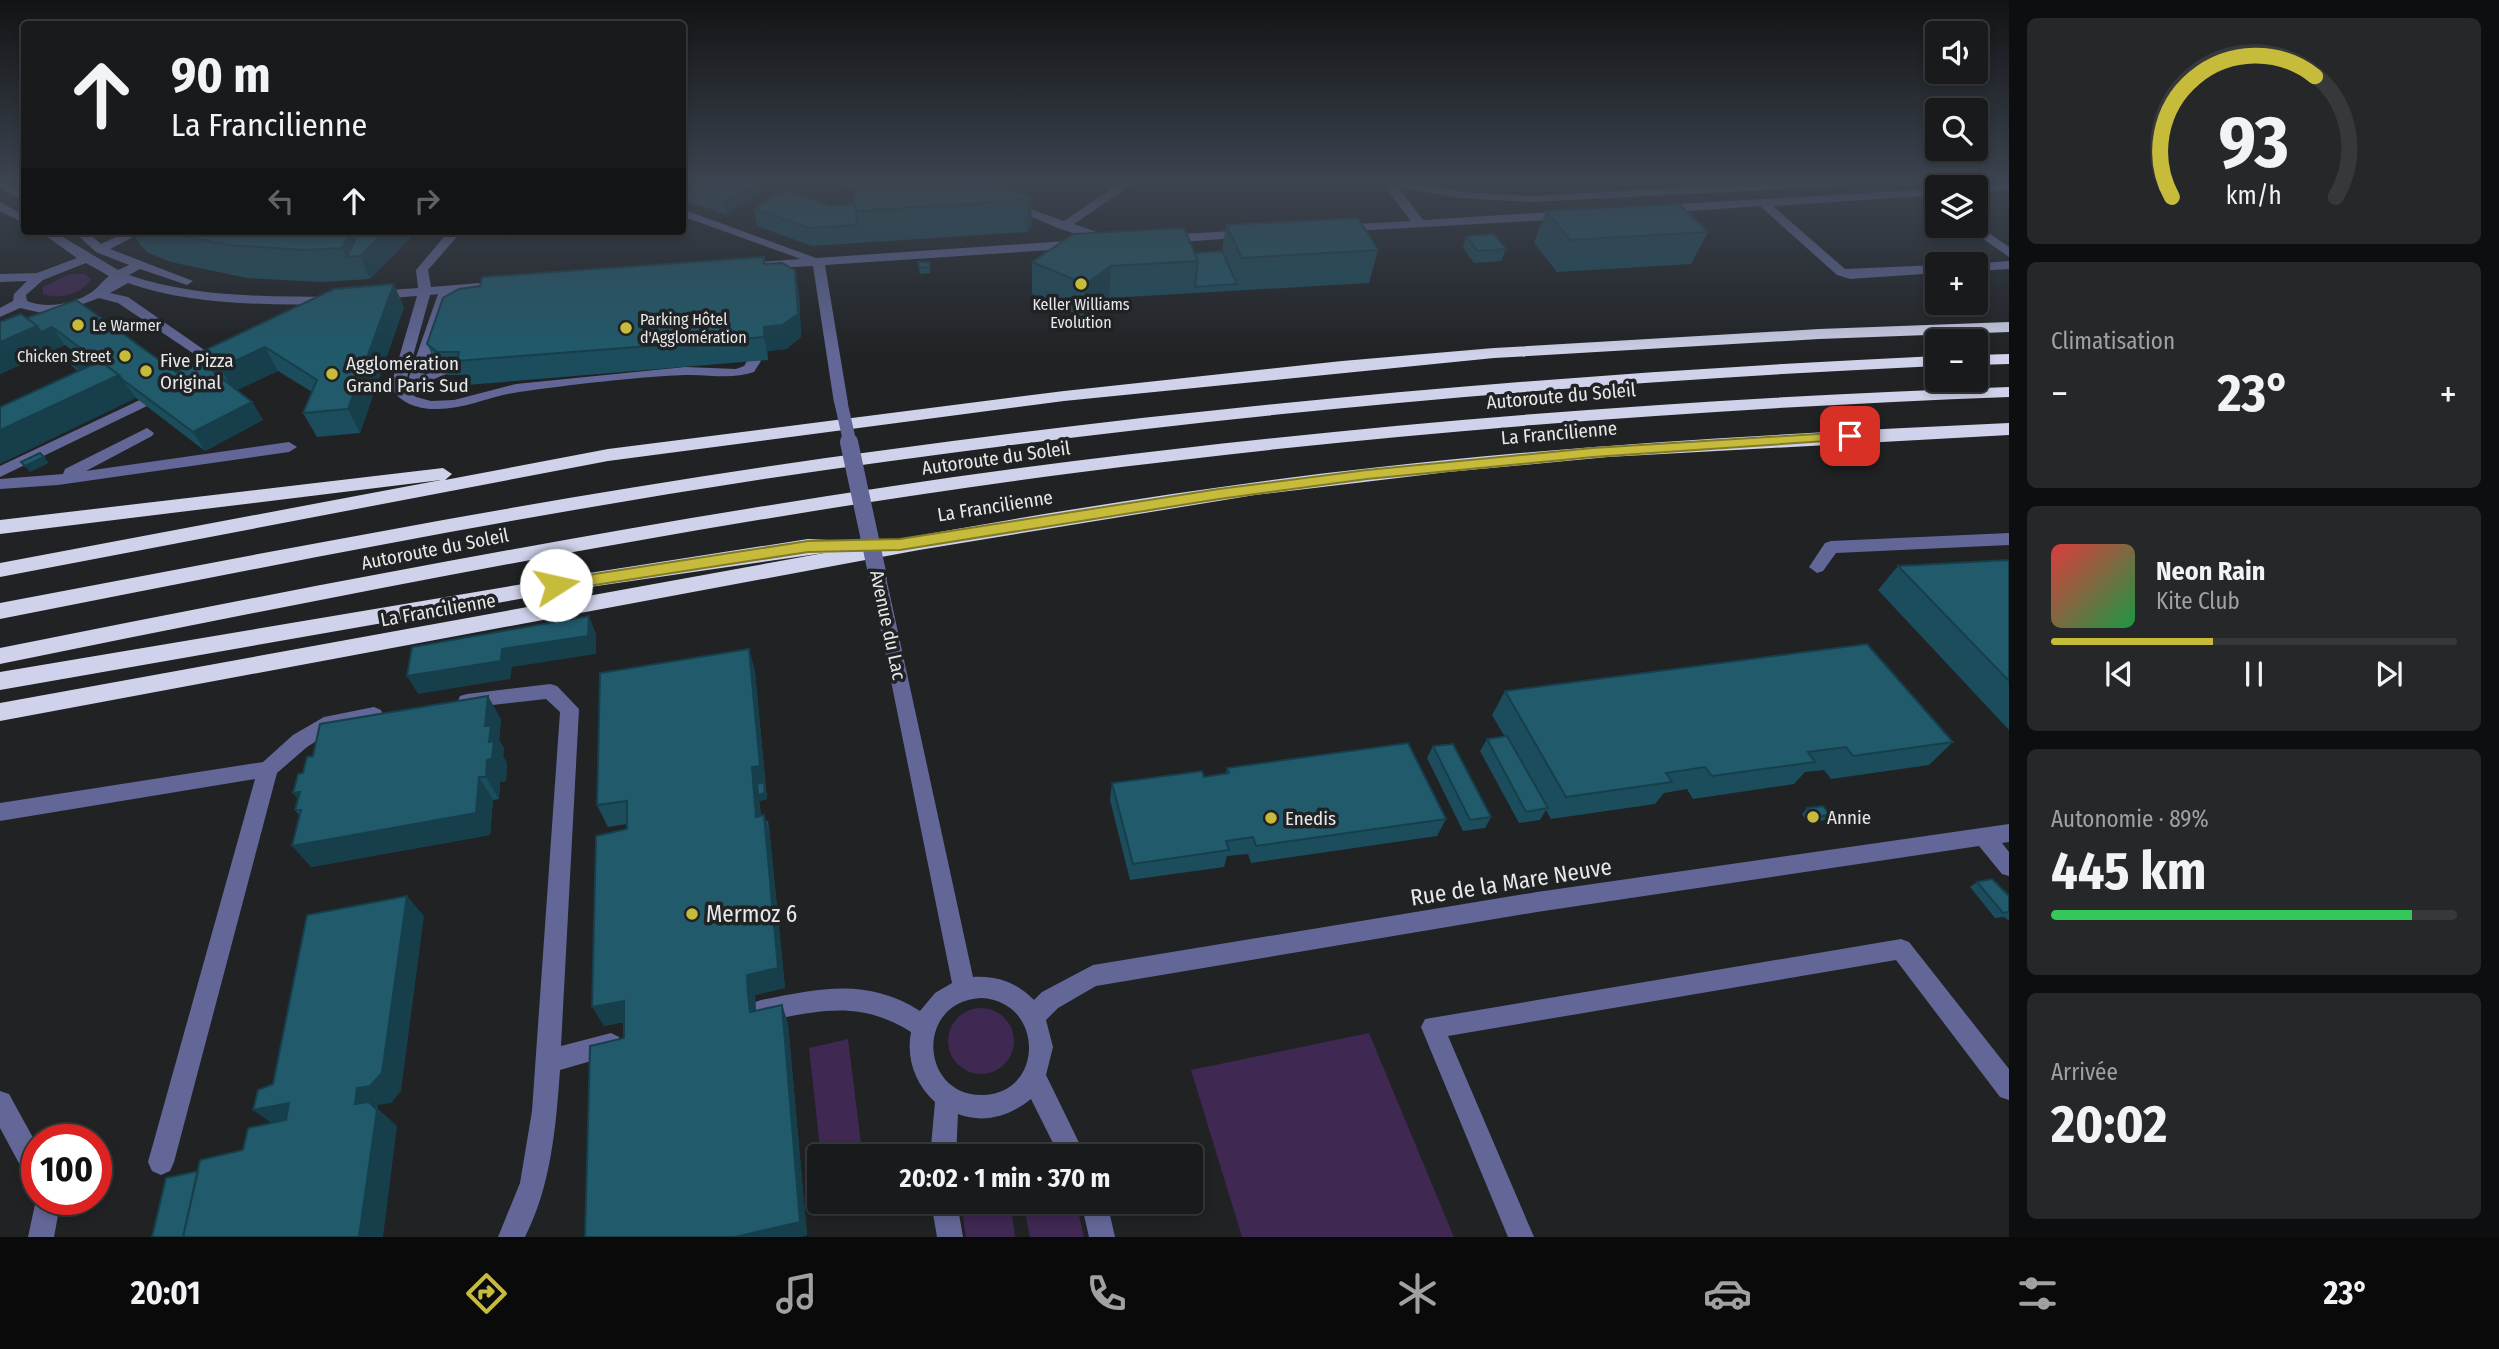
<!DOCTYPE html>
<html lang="fr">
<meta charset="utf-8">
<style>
body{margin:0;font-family:"Fira Sans Condensed",sans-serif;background:#252728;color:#f1f3f6;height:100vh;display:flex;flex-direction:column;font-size:26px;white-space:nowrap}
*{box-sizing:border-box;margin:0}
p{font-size:23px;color:#9fa1a3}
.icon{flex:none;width:38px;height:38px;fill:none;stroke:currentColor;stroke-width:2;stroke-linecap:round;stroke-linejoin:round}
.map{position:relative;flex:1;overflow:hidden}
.panel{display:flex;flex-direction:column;gap:18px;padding:18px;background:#0d0e0f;width:490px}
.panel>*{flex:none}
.hud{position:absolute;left:21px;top:21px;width:665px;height:214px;border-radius:7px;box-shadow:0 4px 10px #0003,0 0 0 2px #36383a;background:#181a1b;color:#f1f3f6;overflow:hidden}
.fabs{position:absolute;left:1925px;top:21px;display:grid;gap:14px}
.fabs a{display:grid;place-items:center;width:63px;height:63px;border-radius:7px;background:#181a1b;box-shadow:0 4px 10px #0003,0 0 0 2px #36383a;font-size:35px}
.speed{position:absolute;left:21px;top:1124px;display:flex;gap:14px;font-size:35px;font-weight:700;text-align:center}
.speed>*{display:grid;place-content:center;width:91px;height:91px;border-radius:50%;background:#181a1b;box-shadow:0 4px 10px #0003,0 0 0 2px #36383a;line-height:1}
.speed .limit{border:10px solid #d22;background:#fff;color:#111}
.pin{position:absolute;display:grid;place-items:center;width:60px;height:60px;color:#fff;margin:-30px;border-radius:14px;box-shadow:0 4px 10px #0006}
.me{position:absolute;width:77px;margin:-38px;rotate:80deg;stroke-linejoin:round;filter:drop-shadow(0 0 5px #0008)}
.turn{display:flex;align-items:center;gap:24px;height:147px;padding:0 35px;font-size:32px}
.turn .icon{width:91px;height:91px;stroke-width:2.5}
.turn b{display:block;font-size:49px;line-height:60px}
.lanes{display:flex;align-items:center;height:66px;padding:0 35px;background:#0003;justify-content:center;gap:35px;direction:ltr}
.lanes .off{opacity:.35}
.big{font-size:52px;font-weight:700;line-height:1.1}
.panel .tile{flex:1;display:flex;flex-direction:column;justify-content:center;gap:10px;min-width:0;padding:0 24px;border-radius:10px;background:#252728}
.panel .dial{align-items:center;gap:0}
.dial svg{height:182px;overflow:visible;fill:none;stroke:#36383a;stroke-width:7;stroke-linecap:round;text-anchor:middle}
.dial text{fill:#f1f3f6;stroke:none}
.song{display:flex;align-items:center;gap:21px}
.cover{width:84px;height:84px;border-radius:10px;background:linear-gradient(135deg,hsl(0 70% 55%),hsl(140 70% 35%))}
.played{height:7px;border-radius:4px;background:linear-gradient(90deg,#c7bb3c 40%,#36383a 40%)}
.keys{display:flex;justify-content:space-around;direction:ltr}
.heat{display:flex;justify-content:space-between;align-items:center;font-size:38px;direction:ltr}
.charge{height:10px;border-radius:5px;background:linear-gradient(90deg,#34c759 89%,#36383a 0)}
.trip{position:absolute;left:807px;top:1144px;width:396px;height:70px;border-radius:7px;background:#181a1b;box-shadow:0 4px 10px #0003,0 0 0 2px #36383a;font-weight:700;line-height:70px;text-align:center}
.menu{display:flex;height:112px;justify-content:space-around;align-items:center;background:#0a0a0b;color:#9fa1a3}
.menu .icon{width:49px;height:49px}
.menu .current{color:#c7bb3c}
.menu b{font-size:32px;color:#f1f3f6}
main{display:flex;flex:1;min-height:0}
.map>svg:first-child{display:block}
</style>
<main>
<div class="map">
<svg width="2009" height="1237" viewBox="0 0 2009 1237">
<rect width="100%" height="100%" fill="#202224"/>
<!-- green -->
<path fill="#3f2851" d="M70,274H85L91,279C82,294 59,300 43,294V287Z
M948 1041a33 33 0 1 1 66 0a33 33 0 1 1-66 0Z
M1369,1033L1454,1237H1242L1191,1070Z
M848,1039L862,1151L841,1157H821L809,1048Z
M961,1202H1010L1015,1237H966Z
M1023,1202H1076L1084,1237H1030Z"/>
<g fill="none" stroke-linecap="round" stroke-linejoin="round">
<!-- minor -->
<path fill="#626797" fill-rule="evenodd" d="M0,183H8L24,193V201L0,188Z
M1120,183H1134L1074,224L1108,236L1110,239L1104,243L1060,229L1006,206L1016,204L1064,221Z
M1387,183H1415L1460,192L1531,196L1773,183H1847L1841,186L1531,202L1460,198L1398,187L1423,220L1566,211L1572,215L1566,219L1335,232V226L1339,225L1411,221L1386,188Z
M2009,184V190L1976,192V187H1971Z
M1937,189V195L1773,206L1845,269L1937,265V273L1850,279L1837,275L1760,206L1661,213L1655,209L1661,205Z
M0,202L24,215V223L0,211Z
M682,209L816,258L1081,240L1087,244L1081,248L825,265L848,403L841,407L834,403L813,266L755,269L753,266L759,262L801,259L682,216Z
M1976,224L2009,247V257L1966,227Z
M1248,230L1252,231V237L1165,243L1159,239L1165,235Z
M39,231H53L118,270L129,265L96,252L73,231H86L101,244L129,231H145L110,249L193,281L187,285L140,269L129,275C195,298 266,296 334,297L341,301L334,305C266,304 193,306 128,283L110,293L128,297L223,363V369L218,370L118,303L99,298L61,312L46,314L20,308L0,317V308L13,301L14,294L27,281L0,282V274L37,273L77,258ZM86,263L109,276C103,280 99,287 92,292C74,304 47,309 27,301L26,295L43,280Z
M449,231H462L428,270L431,287L480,283L486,287L480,291L451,293L424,375L442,369L449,373L417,386L412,385L409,377L438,294L430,295L405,385L407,390L416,397L431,401L454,400L516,384L685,367L736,369L744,366L749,358L754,357L761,361L754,372C731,380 709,374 685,375C633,377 570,385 519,392C490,396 464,410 434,409C418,409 396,402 391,385L417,296L376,299L370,295L376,291L418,288L416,270Z
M2009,261V269L1976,271V264H1972Z
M142,399L147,400V406L0,477V466Z
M147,428L154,433L152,436L86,471L289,442L297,447L289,452L58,485L0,489V479L63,474L65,469Z
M2009,533V545L1836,553L1823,571L1817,573L1809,567L1825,543L1831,541Z
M878,571L886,577L973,977C996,975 1018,983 1034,1000L1042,992L1093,965L1537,892L2009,824V842L2002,843L2009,852V876L2002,874L1979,846L1537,912L1096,986L1058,1008L1046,1020L1053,1047L1046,1075L1086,1157H1060L1031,1099C1010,1116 984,1124 958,1114L956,1157H930L935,1102C915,1084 906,1058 911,1032C859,999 818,1011 761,1022L753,1019L749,1011L753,1003L761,1000C820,989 866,977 920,1011L935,993L952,983L870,577ZM981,998C1044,1001 1045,1092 984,1095C919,1097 915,1001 981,998Z
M550,684L557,686L579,709L561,1046L611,1033L619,1037L623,1045L619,1053L560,1070C556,1127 551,1186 525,1237H498L520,1183L532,1111L560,712L546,699L467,708L460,706L458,701L460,696L467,694Z
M374,707L381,710L383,715L381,720L335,729L307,747L277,773L174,1162L170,1171L161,1175L152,1171L148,1162L255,779L0,821V803L263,762L293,735L324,717Z
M1901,939L1909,942L2009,1069V1100L2000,1097L1896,960L1448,1036L1534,1237H1508L1421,1027L1425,1019Z
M0,1091L9,1094L37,1145V1184L28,1180L0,1128Z
M37,1195V1199H61L54,1237H28Z
M931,1202H957L963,1237H937Z
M1081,1202H1107L1115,1237H1089Z"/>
<!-- highway -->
<path fill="#cfd2ea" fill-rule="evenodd" d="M2009,322V332L1819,339L1494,358L1064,401L608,461L0,577V563L441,480L0,534V520L443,468L452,474L445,480L608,449L1064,391L1342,361L1494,348L1819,329Z
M2009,354V364L1976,365V355Z
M1937,356V366C1544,384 1153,421 764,479C508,518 254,569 0,619V603C254,555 508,505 764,467C1153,410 1544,374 1937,356Z
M2009,387V397C1696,409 1385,433 1074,473C713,520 356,592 0,664V648C357,577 714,507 1074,461C1385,422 1696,398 2009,387Z
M2009,423V435L1608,457L1448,472L1255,495L919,550L0,721V703L824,553L583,588L0,690V672L583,574L808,539L848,541L849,548C1023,517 1196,487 1371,468C1583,444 1796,433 2009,423Z"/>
<!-- minor-bridge-far1 -->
<path stroke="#626797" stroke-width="13" d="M841,403L850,443"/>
<!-- minor-bridge -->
<path stroke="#626797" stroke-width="18" d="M849,442L878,577"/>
</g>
<!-- wall -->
<path fill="#1c4d5c" d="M840,183H884L875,188L1032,197L1031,229L1027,232L812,246L757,226L754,209L855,204L856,190Z
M685,189L760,193L726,215L688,201Z
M1546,211L1708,232L1691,264L1557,272L1534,243Z
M1226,225L1378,250L1369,283L1109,298L1083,317L1032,294V262L1222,251Z
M132,231H417L370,279L321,282L247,278L171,262L148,253L141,246Z
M1466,236L1506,249L1501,261L1474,263L1463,248Z
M918,262L930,267V273L920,274Z
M765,264L799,293L801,337L786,349L768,351V360L467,385L463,375H448L438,368L427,344Z
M404,307L360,433L317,437L303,413L312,392L278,371L237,390L252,402L263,420L205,451L136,398L78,371L73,367L68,361L80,356L65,345L0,374L27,318L176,372L207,367L199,353Z
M2009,560V730L1878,590L1898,566Z
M749,649L755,672L767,799L760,801L759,799L761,816L764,815L766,821H768L769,827L785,988L755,995L756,1011L782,1005L788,1024L807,1235L801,1237H585L624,1038V1022L604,1026L627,824L608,827L597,805Z
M1505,691L1953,742L1929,765L1831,779L1824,770L1805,772L1794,784L1693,799L1687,789L1664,793L1655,804L1551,819L1546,810L1540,820L1519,823L1480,751L1487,739L1505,737L1492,715Z
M501,719L499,740L504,748L503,756L507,763L506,781L500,782L499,799L493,800L490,835L311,867L299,815L295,810L298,799L293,793L303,773Z
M1433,746L1491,817L1485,828L1463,831L1427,758Z
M1227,768L1446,819L1437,836L1251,863L1248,854L1227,856L1224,867L1130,880L1110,800L1112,783L1204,777L1226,774Z
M1807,808L1830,815L1825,820L1808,823L1802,814Z
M1977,882L2009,896V920H2008L2004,917L1995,918L1970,887Z"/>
<!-- shaded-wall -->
<path fill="#163f4b" d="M757,183H759L760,193L726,215L724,203Z
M865,183H884L866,194Z
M1032,197L1031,229L1027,232L1028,200Z
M350,231H417L370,279L360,256L347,257L342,248Z
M1111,266L1109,298L1083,317L1085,284Z
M795,270L799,293L801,337L786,349L768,351V360L764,337V327Z
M394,284L404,307L360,433L348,409Z
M37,326L52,327L65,345L0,374V342Z
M265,347L278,371L235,391L220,368Z
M89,360L93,366L80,372L76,366Z
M119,375L136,398L0,464V430Z
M252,402L263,420L205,451L193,432Z
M44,457L49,463L30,472L25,466Z
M589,616L596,634V654L512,667L510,679L418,694L407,676L502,649Z
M749,649L755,672L767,799L760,801L759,799L762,833L764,815L769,831L768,821L769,827L785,988L755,995L756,1012H750L747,975L756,817L752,767Z
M488,696L501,719L499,740L504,748L503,756L507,763L506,781L500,782L499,799L486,777L485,726Z
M479,777L493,800L490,835L311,867L292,846Z
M300,792L312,815L293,793Z
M407,896L424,916L401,1091L391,1103L378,1105V1109L397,1126L383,1237H359L355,1104L357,1088Z
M624,1001L635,1020L604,1026L592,1007Z
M782,1005L788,1024L807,1235L801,1237H735Z
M289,1103L312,1120L277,1127L253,1110Z"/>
<!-- building -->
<path fill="#205a6b" stroke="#163f4b" stroke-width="2" d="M696,183H757L724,203L685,189Z
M960,183H993L1032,197L1028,200L856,211L854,190Z
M784,190L830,206L855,204L857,225L810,228L754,209Z
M1679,204L1708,232L1570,240L1546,211Z
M1358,218L1378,250L1242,258L1226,225Z
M1184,228L1198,261L1111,266L1085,284L1032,262L1074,234Z
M156,231H350L342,248L305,250L229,245Z
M359,231H385L360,256L347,257Z
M1494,234L1506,249L1478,251L1466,236Z
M1222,251L1237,284L1195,287L1198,261L1195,253Z
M764,257V264L782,263L795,270L798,314L782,325L764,327V337L457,361L459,352H437L427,344L443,298L459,289L480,286L482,277Z
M918,262H929L930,267L919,268Z
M394,284L348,409L303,413L317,380L265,347L220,368L199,353L334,289Z
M76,300L176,372L199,360L252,402L193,432L123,380L119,375L100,361H98L52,327L41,332L37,326L27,318Z
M21,314L37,326L0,342V322Z
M82,355L89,360L76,366L68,361Z
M100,361L119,375L0,430V407Z
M40,453L44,457L25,466L21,462Z
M2009,560V681L1898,566Z
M589,616L588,636L502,649L501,661L407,676L412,647Z
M1867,644L1953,742L1853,756L1846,747L1808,752L1815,762L1712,776L1705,767L1666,773L1672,782L1566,797L1505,691Z
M749,649L760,766L752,767L756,817L764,815L778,968L747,975L748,993L750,1012L782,1005L800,1222L735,1237H585L590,1046L624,1038V1001L592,1007L596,836L627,829V801L597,805L600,673Z
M488,696L485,726H491L489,742L494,741L492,759L487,760L486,777H479L476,813L292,846L301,810H295L300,792L293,793L298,774L303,773L307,757L313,756L320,724Z
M1507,736L1548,808L1526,812L1487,739Z
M1408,743L1446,819L1256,846L1253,837L1226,841L1229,850L1133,864L1112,783L1202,771L1204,777L1229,773L1227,768Z
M1453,744L1491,817L1470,820L1433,746Z
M764,782L765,793L758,795L757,784Z
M1823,806L1830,815L1814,817L1807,808Z
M1992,879L2009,896V912L2003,913L1977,882Z
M407,896L382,1073L370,1086L357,1088L355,1104L369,1102L377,1110L359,1237H183L200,1160L243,1150L248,1128L286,1120L289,1103L253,1110L258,1090L273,1084L307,915Z
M198,1171L183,1237H152L166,1178Z"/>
<!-- sky -->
<linearGradient id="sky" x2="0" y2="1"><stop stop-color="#121314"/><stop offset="0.51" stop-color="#3c4450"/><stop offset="1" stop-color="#3c4450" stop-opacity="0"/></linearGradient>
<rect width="2009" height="356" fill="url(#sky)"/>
<!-- route -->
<path fill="#c7bb3c" stroke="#817a27" stroke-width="2" d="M1850,432L1855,433V439L1593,457L1367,479L1219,499L900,550L808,552L556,591L549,585L556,580L808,541L900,539L1219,489L1367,470L1593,448Z"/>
<!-- markers -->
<g fill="#c7bb3c" stroke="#202224" stroke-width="2.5">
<circle cx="1081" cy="284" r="7"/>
<circle cx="78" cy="325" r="7"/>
<circle cx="626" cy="328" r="7"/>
<circle cx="125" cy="356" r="7"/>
<circle cx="146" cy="371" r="7"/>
<circle cx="332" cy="374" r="7"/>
<circle cx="1813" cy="817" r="7"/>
<circle cx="1271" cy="818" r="7"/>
<circle cx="692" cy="914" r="7"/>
</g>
<g text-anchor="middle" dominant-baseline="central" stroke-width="7" stroke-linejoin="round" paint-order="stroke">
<!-- far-poi labels -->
<g font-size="16" fill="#e7e8ea" stroke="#202224" text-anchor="start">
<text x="1081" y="304" text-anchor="middle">Keller Williams<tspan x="1081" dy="18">Evolution</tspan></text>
<text x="640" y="319">Parking Hôtel<tspan x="640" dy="18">d'Agglomération</tspan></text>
<text x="92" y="325">Le Warmer</text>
<text x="111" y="356" text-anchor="end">Chicken Street</text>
</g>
<!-- poi labels -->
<g font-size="19" fill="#e7e8ea" stroke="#202224" text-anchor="start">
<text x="160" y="360">Five Pizza<tspan x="160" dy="22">Original</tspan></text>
<text x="346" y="363">Agglomération<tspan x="346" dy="22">Grand Paris Sud</tspan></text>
<text x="1827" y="817">Annie</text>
<text x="1285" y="818">Enedis</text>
</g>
<!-- street labels -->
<g font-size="19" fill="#e7e8ea" stroke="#202224">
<text transform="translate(1561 396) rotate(-5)">Autoroute du Soleil</text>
<text transform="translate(1559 433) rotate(-5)">La Francilienne</text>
<text transform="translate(996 458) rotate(-8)">Autoroute du Soleil</text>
<text transform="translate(995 506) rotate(-9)">La Francilienne</text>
<text transform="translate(435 549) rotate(-11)">Autoroute du Soleil</text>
<text transform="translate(438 610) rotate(-10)">La Francilienne</text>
<text transform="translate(888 625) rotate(78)">Avenue du Lac</text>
</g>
<!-- near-street labels -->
<g font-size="23" fill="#e7e8ea" stroke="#202224">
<text transform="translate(1511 882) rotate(-9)">Rue de la Mare Neuve</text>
</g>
<!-- near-poi labels -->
<g font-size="23" fill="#e7e8ea" stroke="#202224" text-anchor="start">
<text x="706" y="914">Mermoz 6</text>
</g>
</g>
</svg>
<div class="fabs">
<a><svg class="icon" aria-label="sound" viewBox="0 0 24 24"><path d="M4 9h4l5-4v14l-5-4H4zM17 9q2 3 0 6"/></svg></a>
<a><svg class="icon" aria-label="search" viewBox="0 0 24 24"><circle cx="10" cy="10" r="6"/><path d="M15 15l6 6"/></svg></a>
<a><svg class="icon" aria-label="layers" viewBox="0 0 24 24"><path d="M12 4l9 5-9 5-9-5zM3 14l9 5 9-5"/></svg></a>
<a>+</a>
<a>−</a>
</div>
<div class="speed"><div class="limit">100</div></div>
<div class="pin" style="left:1850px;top:436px;background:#d93025"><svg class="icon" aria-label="arrive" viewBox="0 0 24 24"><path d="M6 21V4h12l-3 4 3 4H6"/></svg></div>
<svg class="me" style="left:556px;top:585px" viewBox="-20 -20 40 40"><circle r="19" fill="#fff"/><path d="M0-13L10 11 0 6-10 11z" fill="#c7bb3c"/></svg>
<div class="trip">20:02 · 1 min · 370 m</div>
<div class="hud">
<div class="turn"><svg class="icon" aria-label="ahead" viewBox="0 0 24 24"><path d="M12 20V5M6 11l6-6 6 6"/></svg><div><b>90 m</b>La Francilienne</div></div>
<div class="lanes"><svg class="icon off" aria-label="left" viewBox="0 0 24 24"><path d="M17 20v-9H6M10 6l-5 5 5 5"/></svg><svg class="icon" aria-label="ahead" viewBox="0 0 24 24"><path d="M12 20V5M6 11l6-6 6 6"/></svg><svg class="icon off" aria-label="right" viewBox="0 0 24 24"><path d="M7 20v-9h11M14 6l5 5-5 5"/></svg></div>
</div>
</div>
<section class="panel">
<div class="tile dial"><svg viewBox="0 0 100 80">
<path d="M14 69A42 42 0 1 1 86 69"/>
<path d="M14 69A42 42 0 0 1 77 16" stroke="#c7bb3c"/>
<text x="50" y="56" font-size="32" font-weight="700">93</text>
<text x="50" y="72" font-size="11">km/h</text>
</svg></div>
<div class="tile"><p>Climatisation</p>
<div class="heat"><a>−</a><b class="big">23°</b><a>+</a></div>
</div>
<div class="tile">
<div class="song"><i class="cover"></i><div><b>Neon Rain</b><p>Kite Club</p></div></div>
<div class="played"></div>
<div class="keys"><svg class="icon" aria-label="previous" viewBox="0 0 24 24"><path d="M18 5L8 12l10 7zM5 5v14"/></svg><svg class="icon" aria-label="pause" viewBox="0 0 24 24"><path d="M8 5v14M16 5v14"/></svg><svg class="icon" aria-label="next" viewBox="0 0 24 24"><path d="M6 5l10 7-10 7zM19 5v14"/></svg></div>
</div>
<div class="tile"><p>Autonomie · 89%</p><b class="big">445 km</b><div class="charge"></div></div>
<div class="tile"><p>Arrivée</p><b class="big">20:02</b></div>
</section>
</main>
<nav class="menu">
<b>20:01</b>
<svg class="icon current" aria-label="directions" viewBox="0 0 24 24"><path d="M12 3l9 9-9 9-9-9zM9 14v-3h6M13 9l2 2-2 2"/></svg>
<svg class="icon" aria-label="music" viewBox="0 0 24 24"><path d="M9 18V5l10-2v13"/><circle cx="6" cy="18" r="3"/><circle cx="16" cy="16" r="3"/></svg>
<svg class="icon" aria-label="phone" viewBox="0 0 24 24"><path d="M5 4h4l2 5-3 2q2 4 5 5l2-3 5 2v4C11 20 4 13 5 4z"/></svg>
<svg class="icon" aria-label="climate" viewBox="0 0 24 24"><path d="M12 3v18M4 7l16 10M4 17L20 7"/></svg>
<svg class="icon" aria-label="car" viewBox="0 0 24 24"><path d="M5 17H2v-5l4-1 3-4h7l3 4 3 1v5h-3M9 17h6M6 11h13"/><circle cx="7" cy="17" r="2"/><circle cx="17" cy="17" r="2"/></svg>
<svg class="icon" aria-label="filters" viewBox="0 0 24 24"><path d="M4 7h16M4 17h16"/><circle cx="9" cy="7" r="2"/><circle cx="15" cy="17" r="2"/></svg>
<b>23°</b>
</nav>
